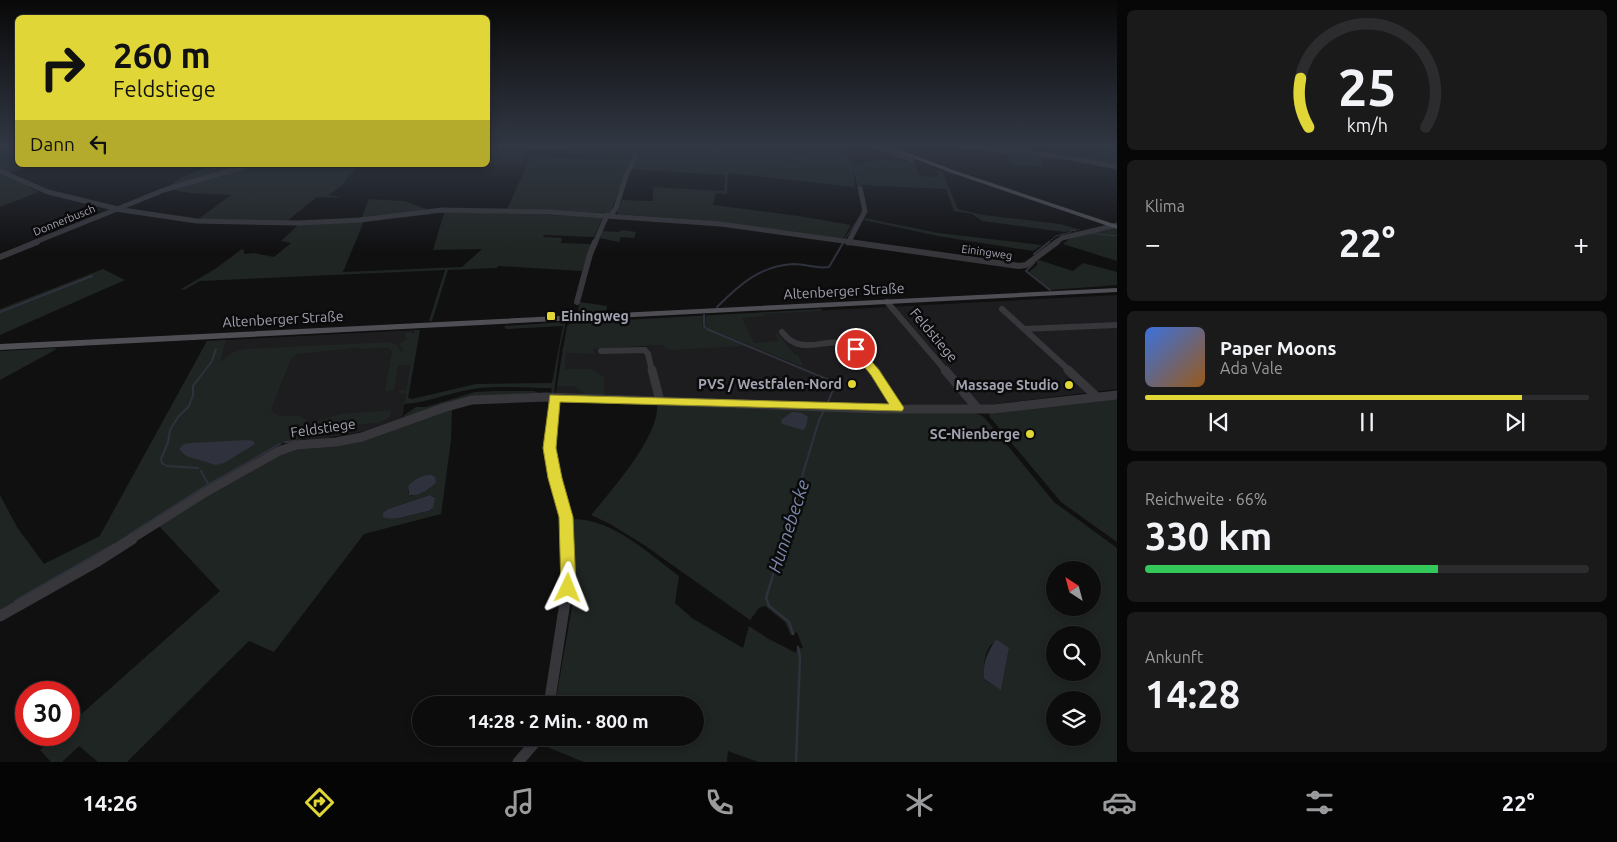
<!DOCTYPE html>
<html lang="de">
<meta charset="utf-8">
<style>
body{margin:0;font-family:Ubuntu,sans-serif;background:#1a1a1b;color:#f1f3f6;height:100vh;display:flex;flex-direction:column;font-size:19px;white-space:nowrap}
*{box-sizing:border-box;margin:0}
p{font-size:16px;color:#9a9b9d}
.icon{flex:none;width:28px;height:28px;fill:none;stroke:currentColor;stroke-width:2;stroke-linecap:round;stroke-linejoin:round}
.map{position:relative;flex:1;overflow:hidden}
.panel{display:flex;flex-direction:column;gap:10px;padding:10px;background:#070707;width:500px}
.panel>*{flex:none}
.guide{position:absolute;left:15px;top:15px;width:475px;height:152px;border-radius:8px;box-shadow:0 2px 8px #0003,0 0 0 1px #2c2c2e;background:#e1d638;color:#111;overflow:hidden}
.needle{width:32px;rotate:324deg}
.buttons{position:absolute;left:1046px;top:561px;display:grid;gap:10px}
.buttons a{display:grid;place-items:center;width:55px;height:55px;border-radius:50%;background:#0c0c0d;box-shadow:0 2px 8px #0003,0 0 0 1px #2c2c2e;font-size:25px}
.speed{position:absolute;left:15px;top:681px;display:flex;gap:10px;font-size:25px;font-weight:700;text-align:center}
.speed>*{display:grid;place-content:center;width:65px;height:65px;border-radius:50%;background:#0c0c0d;box-shadow:0 2px 8px #0003,0 0 0 1px #2c2c2e;line-height:1}
.speed .limit{border:8px solid #d22;background:#fff;color:#111}
.pin{position:absolute;display:grid;place-items:center;width:42px;height:42px;color:#fff;margin:-21px;border:2px solid #fff;border-radius:50%;box-shadow:0 1px 5px #0007}
.me{position:absolute;width:55px;margin:-28px;rotate:2deg;stroke-linejoin:round;filter:drop-shadow(0 0 4px #0008)}
.turn{display:flex;align-items:center;gap:18px;height:105px;padding:0 15px;font-size:22px}
.turn .icon{width:65px;height:65px;stroke-width:2.5}
.turn b{display:block;font-size:35px;line-height:42px}
.then{display:flex;align-items:center;height:48px;padding:0 15px;background:#0003;gap:10px;font-size:19px}
.big{font-size:38px;font-weight:600;line-height:1.1}
.panel .widget{flex:1;display:flex;flex-direction:column;justify-content:center;gap:8px;min-width:0;padding:0 18px;border-radius:8px;background:#1a1a1b}
.panel .dial{align-items:center;gap:0}
.dial svg{height:130px;overflow:visible;fill:none;stroke:#2c2c2e;stroke-width:7;stroke-linecap:round;text-anchor:middle}
.dial text{fill:#f1f3f6;stroke:none}
.song{display:flex;align-items:center;gap:15px}
.cover{width:60px;height:60px;border-radius:8px;background:linear-gradient(135deg,hsl(220 70% 55%),hsl(30 70% 35%))}
.played{height:5px;border-radius:2px;background:linear-gradient(90deg,#e1d638 85%,#2c2c2e 85%)}
.keys{display:flex;justify-content:space-around;direction:ltr}
.heat{display:flex;justify-content:space-between;align-items:center;font-size:28px;direction:ltr}
.charge{height:8px;border-radius:4px;background:linear-gradient(90deg,#34c759 66%,#2c2c2e 0)}
.trip{position:absolute;left:412px;top:696px;width:292px;height:50px;border-radius:25px;background:#0c0c0d;box-shadow:0 2px 8px #0003,0 0 0 1px #2c2c2e;font-weight:600;line-height:50px;text-align:center}
.menu{display:flex;height:80px;justify-content:space-around;align-items:center;background:#050505;color:#9a9b9d}
.menu .icon{width:35px;height:35px}
.menu .current{color:#e1d638}
.menu b{font-size:22px;color:#f1f3f6}
main{display:flex;flex:1;min-height:0}
.map>svg:first-child{display:block}
</style>
<main>
<div class="map">
<svg width="1117" height="762" viewBox="0 0 1117 762">
<rect width="100%" height="100%" fill="#101011"/>
<!-- built -->
<path fill="#1d1c1e" d="M1117,295V389L988,405L592,401L555,399L563,346L592,349L651,346L693,317Z
M415,330L402,420L376,429L311,441L305,439L279,444L277,441L89,555L207,341Z"/>
<!-- green -->
<path fill="#1f2522" fill-rule="evenodd" d="M0,146H17L18,165H35L4,174L39,192L0,207Z
M488,146H641L635,158L572,156L569,151L564,150L491,149L529,151L523,163L488,164V149H489Z
M644,146H702L713,151L707,146H727V154L849,166L853,167L855,187L728,173L727,194L716,193L713,205L799,216L851,225L843,239L723,222L619,214L617,213L622,200L653,201V187L724,191L725,175L632,169Z
M729,146H844L853,165L729,153Z
M1044,146H1117V166L1049,155Z
M1005,151L1044,156L1041,167L1011,164Z
M531,156L631,160L610,213L507,209Z
M878,159L913,162L920,176L938,177L936,171H942L958,209L983,215L1060,224L1081,230L1064,232L982,221L972,214L954,211L946,189L859,185L855,166Z
M211,165H359L342,185L329,195L343,198L317,197L286,222L197,220L231,195L190,193L166,189L180,178Z
M369,199L404,201L430,210L361,219Z
M463,212L603,217L594,237L544,235L543,237L562,238L561,243L591,244L582,271L498,266L497,268L448,270L432,321H429L445,270L200,281L184,290L181,289L215,269L242,249L244,250V254L254,253L274,257L291,243L281,241L299,224L364,221L343,272L462,267L482,249L433,250L444,213Z
M865,218L938,233L1042,245L1033,251L938,236L864,220Z
M1117,227V261L1063,244L1072,237Z
M623,230L636,232L634,238L621,237L619,242L600,238L603,231L618,232Z
M1039,260L1073,271L1083,263L1117,272V285L1051,290L1029,272L1038,264L1035,262Z
M103,269L125,280L0,335V309Z
M580,302L607,306L606,312L577,313Z
M821,309L822,311L764,314L765,316L742,318L754,343L779,341L775,334L777,333L795,355H798L804,367L710,329L706,325V316H703L702,325L704,328L747,346L671,350L665,348L664,345L593,349L594,354L566,353L565,369H591L604,377V396L586,395L573,386H557L567,326L570,323Z
M566,322L560,348L554,394L552,393L551,388C526,388 498,385 473,389C448,393 430,402 404,404L406,393L399,394L400,390H406L410,365H398L394,390L385,391L392,351L389,348L359,349L356,348L297,354L291,359L271,410C281,422 297,410 307,421L300,441L279,444L257,456L204,487L85,563L0,612V495L17,527L44,564L100,536L207,341L226,340L220,362L231,353L245,349L391,342L396,344L401,352L403,350L399,344L407,339L404,333L410,332L414,334L415,330H420L408,398L412,399L476,384L552,383L563,326L506,329L504,326Z
M56,348L55,350L0,380V351Z
M496,391H534L539,393L477,396L402,420L403,416L416,407H426L475,392Z
M1117,399V542L1061,502L989,416L990,413Z
M657,405L976,413L984,417L1054,502L1117,548V762H758L728,751L727,762H584L547,747V738H696V705H555L575,589L573,519C613,519 648,553 679,576L675,603L692,618L743,648L749,626L767,638L796,653L797,649L803,648L797,632L791,635L785,622L765,606L759,608L750,620L644,545L610,524L591,515C610,492 660,436 657,405ZM1055,570H1092V608H1055ZM1055,635H1092V672H1055ZM996,641L1009,648L1001,689L984,680C984,666 983,649 996,641ZM1055,700H1092V738H1055Z
M452,409L451,440L441,514L364,534L274,652L249,641L127,762H98L79,746L62,762H51L40,750L57,735H69V725L220,591L159,526L232,480L290,449L317,447ZM423,476L436,483L426,490L411,496L408,493V486ZM430,495L434,497L432,509L429,511L404,517H394L388,509Z
M391,410L390,417L379,423L311,428L314,421H320L340,414Z"/>
<!-- water -->
<path fill="#2f323c" d="M792,412L802,413L808,417L806,427L803,430L782,424L781,420Z
M247,440L253,441L255,444L224,463L216,465L186,456L179,449L184,444L191,443Z
M431,475L435,477L436,483C429,489 418,497 409,495L408,486C414,480 422,474 431,475Z
M430,495L435,498L433,508L429,511C418,513 392,522 383,517V513L388,509Z
M996,639L1009,648L1001,690L984,679C983,660 987,654 996,639Z"/>
<g fill="none" stroke-linecap="round" stroke-linejoin="round">
<!-- stream-far2 -->
<path stroke="#2f323c" stroke-width="1" d="M713,151L850,165L854,167L859,189
M1090,233L1117,236
M845,239L859,218
M1047,243L1056,236L1071,232V230L1076,231"/>
<!-- stream-far1 -->
<path stroke="#2f323c" stroke-width="2" d="M1034,254L1049,242
M1034,263L1026,271L1050,290
M717,307C739,285 761,265 794,264C806,264 817,269 829,267L843,243
M0,312L92,276
M704,315V326L707,329L836,383L828,402
M285,442L296,441
M198,468L167,466L162,463L161,459L168,442L170,430L178,417L189,406L193,395V386L212,361L216,349
M201,471L208,484
M130,534L204,487L280,444
M783,540L819,420L825,409"/>
<!-- stream -->
<path stroke="#2f323c" stroke-width="2.5" d="M784,539L766,598L769,606L789,622L793,634
M15,601L113,545
M796,762L800,657L798,647"/>
<!-- minor-far3 -->
<path stroke="#36363b" stroke-width="5" d="M875,146L912,160
M963,146L1065,157L1117,167
M0,171L48,192L122,210L197,221L298,223L360,220L442,210L549,212L721,224L858,243
M611,215L616,208L626,176L636,155
M33,243L164,190L250,165
M595,243L607,215
M848,243L865,211L860,188
M1055,243L1062,238L1117,225"/>
<!-- minor-far2 -->
<path stroke="#36363b" stroke-width="6" d="M849,242L1019,266L1026,265L1057,242
M0,257L37,242
M577,302L590,254L595,242
M887,302L946,371
M1002,309L1024,329L1117,325
M1024,329L1070,371
M782,332C802,359 827,334 851,346C861,351 869,362 875,371
M601,351L645,350L648,354L652,371"/>
<!-- minor-far1 -->
<path stroke="#36363b" stroke-width="9" d="M652,370L660,401
M875,370L898,408
M945,370L978,409
M1068,370L1097,397
M555,398L549,448L566,517L567,540
M130,540L206,492L279,451L296,445L336,442L362,437L443,408L472,400L547,397L878,409H993L1117,395"/>
<!-- minor -->
<path stroke="#36363b" stroke-width="11" d="M0,616L96,562L132,539
M549,705L569,577L567,539
M518,762L539,738"/>
<!-- major -->
<path fill="#4e4e54" fill-rule="evenodd" d="M883,146H890L953,170L1117,225V229L949,172Z
M1117,288V292L0,350V344Z"/>
</g>
<!-- sky -->
<linearGradient id="sky" x2="0" y2="1"><stop stop-color="#090909"/><stop offset="0.58" stop-color="#313743"/><stop offset="1" stop-color="#313743" stop-opacity="0"/></linearGradient>
<rect width="1117" height="252" fill="url(#sky)"/>
<!-- route -->
<path fill="#e1d638" stroke="#928b24" d="M856,346L859,347L879,370L904,408L902,411L560,402L556,448L562,478L573,517L576,588L574,593L568,596L563,593L561,588L559,517L548,478L543,448L550,395L889,404L871,375L850,349Z"/>
<!-- markers -->
<g fill="#e1d638" stroke="#0b0b0c" stroke-width="2">
<rect x="546" y="311" width="10" height="10" rx="2.5"/>
<circle cx="852" cy="384" r="5"/>
<circle cx="1069" cy="385" r="5"/>
<circle cx="1030" cy="434" r="5"/>
</g>
<g text-anchor="middle" dominant-baseline="central" stroke-width="5" stroke-linejoin="round" paint-order="stroke">
<!-- far-street labels -->
<g font-size="11" fill="#a2a3b1" stroke="#0b0b0c">
<text transform="translate(64 220) rotate(-22)">Donnerbusch</text>
<text transform="translate(987 252) rotate(8)">Einingweg</text>
</g>
<!-- street labels -->
<g font-size="14" fill="#a2a3b1" stroke="#0b0b0c">
<text transform="translate(844 291) rotate(-3)">Altenberger Straße</text>
<text transform="translate(283 319) rotate(-3)">Altenberger Straße</text>
<text transform="translate(934 335) rotate(50)">Feldstiege</text>
<text transform="translate(323 428) rotate(-8)">Feldstiege</text>
</g>
<!-- poi labels -->
<g font-size="14" font-weight="bold" fill="#a2a3b1" stroke="#0b0b0c" text-anchor="end">
<text x="561" y="316" text-anchor="start">Einingweg</text>
<text x="842" y="384">PVS / Westfalen-Nord</text>
<text x="1059" y="385">Massage Studio</text>
<text x="1020" y="434">SC-Nienberge</text>
</g>
<!-- near-water labels -->
<g font-size="18" font-style="italic" fill="#7b87aa" stroke="#0b0b0c">
<text transform="translate(788 526) rotate(-72)">Hunnebecke</text>
</g>
</g>
</svg>
<div class="buttons">
<a><svg class="needle" viewBox="-14 -14 28 28"><path d="M0-13l5 13h-10z" fill="#e53935"/><path d="M0 13l5-13h-10z" fill="#9a9b9d"/></svg></a>
<a><svg class="icon" aria-label="search" viewBox="0 0 24 24"><circle cx="10" cy="10" r="6"/><path d="M15 15l6 6"/></svg></a>
<a><svg class="icon" aria-label="layers" viewBox="0 0 24 24"><path d="M12 4l9 5-9 5-9-5zM3 14l9 5 9-5"/></svg></a>
</div>
<div class="speed"><div class="limit">30</div></div>
<div class="pin" style="left:856px;top:349px;background:#d93025"><svg class="icon" aria-label="arrive" viewBox="0 0 24 24"><path d="M6 21V4h12l-3 4 3 4H6"/></svg></div>
<svg class="me" style="left:568px;top:588px" viewBox="-20 -20 40 40"><path d="M0-17L14 15 0 8-14 15z" fill="#e1d638" stroke="#fff" stroke-width="4"/></svg>
<div class="trip">14:28 · 2 Min. · 800 m</div>
<div class="guide">
<div class="turn"><svg class="icon" aria-label="right" viewBox="0 0 24 24"><path d="M7 20v-9h11M14 6l5 5-5 5"/></svg><div><b>260 m</b>Feldstiege</div></div>
<div class="then">Dann<svg class="icon" aria-label="left" viewBox="0 0 24 24"><path d="M17 20v-9H6M10 6l-5 5 5 5"/></svg></div>
</div>
</div>
<section class="panel">
<div class="widget dial"><svg viewBox="0 0 100 80">
<path d="M14 69A42 42 0 1 1 86 69"/>
<path d="M14 69A42 42 0 0 1 9 39" stroke="#e1d638"/>
<text x="50" y="56" font-size="32" font-weight="700">25</text>
<text x="50" y="72" font-size="11">km/h</text>
</svg></div>
<div class="widget"><p>Klima</p>
<div class="heat"><a>−</a><b class="big">22°</b><a>+</a></div>
</div>
<div class="widget">
<div class="song"><i class="cover"></i><div><b>Paper Moons</b><p>Ada Vale</p></div></div>
<div class="played"></div>
<div class="keys"><svg class="icon" aria-label="previous" viewBox="0 0 24 24"><path d="M18 5L8 12l10 7zM5 5v14"/></svg><svg class="icon" aria-label="pause" viewBox="0 0 24 24"><path d="M8 5v14M16 5v14"/></svg><svg class="icon" aria-label="next" viewBox="0 0 24 24"><path d="M6 5l10 7-10 7zM19 5v14"/></svg></div>
</div>
<div class="widget"><p>Reichweite · 66%</p><b class="big">330 km</b><div class="charge"></div></div>
<div class="widget"><p>Ankunft</p><b class="big">14:28</b></div>
</section>
</main>
<nav class="menu">
<b>14:26</b>
<svg class="icon current" aria-label="directions" viewBox="0 0 24 24"><path d="M12 3l9 9-9 9-9-9zM9 14v-3h6M13 9l2 2-2 2"/></svg>
<svg class="icon" aria-label="music" viewBox="0 0 24 24"><path d="M9 18V5l10-2v13"/><circle cx="6" cy="18" r="3"/><circle cx="16" cy="16" r="3"/></svg>
<svg class="icon" aria-label="phone" viewBox="0 0 24 24"><path d="M5 4h4l2 5-3 2q2 4 5 5l2-3 5 2v4C11 20 4 13 5 4z"/></svg>
<svg class="icon" aria-label="climate" viewBox="0 0 24 24"><path d="M12 3v18M4 7l16 10M4 17L20 7"/></svg>
<svg class="icon" aria-label="car" viewBox="0 0 24 24"><path d="M5 17H2v-5l4-1 3-4h7l3 4 3 1v5h-3M9 17h6M6 11h13"/><circle cx="7" cy="17" r="2"/><circle cx="17" cy="17" r="2"/></svg>
<svg class="icon" aria-label="filters" viewBox="0 0 24 24"><path d="M4 7h16M4 17h16"/><circle cx="9" cy="7" r="2"/><circle cx="15" cy="17" r="2"/></svg>
<b>22°</b>
</nav>
